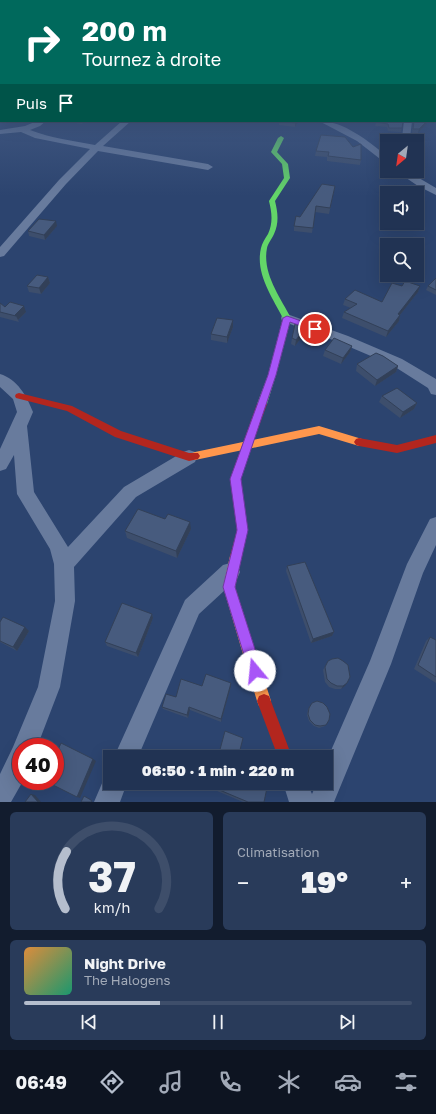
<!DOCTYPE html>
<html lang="fr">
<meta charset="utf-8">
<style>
body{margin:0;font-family:"Golos Text",sans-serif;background:#293b5a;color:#f1f3f6;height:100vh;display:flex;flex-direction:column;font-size:15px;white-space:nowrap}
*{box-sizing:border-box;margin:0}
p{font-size:13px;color:#a2aab8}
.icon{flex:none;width:22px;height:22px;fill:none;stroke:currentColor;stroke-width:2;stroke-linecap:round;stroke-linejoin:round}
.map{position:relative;height:802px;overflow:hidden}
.side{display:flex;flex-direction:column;gap:10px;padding:10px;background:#121c2e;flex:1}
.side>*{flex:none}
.hud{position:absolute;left:0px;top:0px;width:436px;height:122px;box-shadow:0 4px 16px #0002,0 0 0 1px #3e4e6a;background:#00695c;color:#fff;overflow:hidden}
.needle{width:26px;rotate:209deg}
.fabs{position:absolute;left:380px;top:134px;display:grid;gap:8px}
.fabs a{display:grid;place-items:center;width:44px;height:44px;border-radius:0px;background:#213353;box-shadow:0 4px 16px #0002,0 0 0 1px #3e4e6a;font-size:20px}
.speed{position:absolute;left:12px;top:738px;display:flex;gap:8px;font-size:20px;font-weight:700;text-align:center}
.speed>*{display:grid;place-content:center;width:52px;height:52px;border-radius:50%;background:#213353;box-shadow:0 4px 16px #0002,0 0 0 1px #3e4e6a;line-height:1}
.speed .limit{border:6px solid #d22;background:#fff;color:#111}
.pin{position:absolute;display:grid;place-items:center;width:34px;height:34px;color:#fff;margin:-17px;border:2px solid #fff;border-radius:50%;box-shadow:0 1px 4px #0007}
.me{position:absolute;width:44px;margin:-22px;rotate:343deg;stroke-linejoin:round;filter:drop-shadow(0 0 3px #0008)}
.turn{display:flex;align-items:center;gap:14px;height:84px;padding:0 16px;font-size:18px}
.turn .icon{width:52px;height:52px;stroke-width:2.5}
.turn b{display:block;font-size:28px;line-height:34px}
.then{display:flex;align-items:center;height:38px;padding:0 16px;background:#0003;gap:8px;font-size:15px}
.big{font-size:30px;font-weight:800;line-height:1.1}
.side .card{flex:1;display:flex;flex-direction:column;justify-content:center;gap:6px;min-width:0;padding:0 14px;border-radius:6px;background:#293b5a}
.side .dial{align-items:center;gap:0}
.dial svg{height:104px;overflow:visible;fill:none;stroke:#3e4e6a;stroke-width:7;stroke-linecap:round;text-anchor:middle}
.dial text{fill:#f1f3f6;stroke:none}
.song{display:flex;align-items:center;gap:12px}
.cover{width:48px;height:48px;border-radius:6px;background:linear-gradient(135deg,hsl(30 70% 55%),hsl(160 70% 35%))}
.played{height:4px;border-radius:2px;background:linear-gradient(90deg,#b5becd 35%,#3e4e6a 35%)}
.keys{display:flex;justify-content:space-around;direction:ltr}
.heat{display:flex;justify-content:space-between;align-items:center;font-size:22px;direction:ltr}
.side .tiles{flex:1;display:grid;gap:10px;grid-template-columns:1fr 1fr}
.card:last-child{grid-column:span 2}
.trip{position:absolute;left:103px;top:750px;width:230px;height:40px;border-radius:0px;background:#213353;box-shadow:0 4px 16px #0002,0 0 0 1px #3e4e6a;font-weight:800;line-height:40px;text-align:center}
.tabs{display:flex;height:64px;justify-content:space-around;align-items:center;background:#0d1421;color:#a2aab8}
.tabs .icon{width:28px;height:28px}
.tabs .on{color:#b5becd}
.tabs b{font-size:18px;color:#f1f3f6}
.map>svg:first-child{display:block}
</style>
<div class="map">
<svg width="436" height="802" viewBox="0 0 436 802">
<rect width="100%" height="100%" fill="#2c446f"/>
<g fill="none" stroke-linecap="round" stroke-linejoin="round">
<!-- street -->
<path fill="#687b9d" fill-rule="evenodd" d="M37,121H46L40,126L30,130C51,138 73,141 95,145L122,121H131L103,146L208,164L213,167L208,170L98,151L66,184L4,256L0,257V247L59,180L90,149L35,138L21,132L0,134V130L25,126Z
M319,121C344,121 368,141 387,156V163L384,162L357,141Z
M404,121H412L410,138L406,141L402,138Z
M396,171H407L436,188V195L418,186Z
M287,314L348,336L402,359L436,379V395L431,394L428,388L392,365L338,342L282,321L281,318L282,315Z
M0,374C17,379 27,396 33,412L27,426L34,492L68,547L124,487L183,452L189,450L195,452L197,457L195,462L136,497L74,567L75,601L60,687L37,747H21V781H23L11,802H0V774L13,747L38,687L55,601L54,564L50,549L17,494L14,455L6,469L0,471V449L17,412L13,399L0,387Z
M436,517V545L423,573L391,664L334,802H289L283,783H307L312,794L317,783H326V762L370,661L407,564L430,519Z
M230,563L237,565L240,572L237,579L199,614L138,757H114L185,600L223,565Z
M110,773V783H127L120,802H94L106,774Z"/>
<!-- fast -->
<path fill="#63d668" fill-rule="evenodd" d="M281,136L284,138L277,152L288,164L290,178L275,201C278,213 279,223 274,234C272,239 268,243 267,248C262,273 280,297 291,318L276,375L267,404L265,406H259L257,404L268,375L283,318C272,297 255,273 261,248C262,243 265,239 268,234C273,223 272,213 269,201L284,178L282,164L271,152L278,138Z"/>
<!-- slow -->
<path fill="#ff974d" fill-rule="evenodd" d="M319,426L362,439L364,442L362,445L359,446L319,434L195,460L192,459L190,456L192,453L195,452Z
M236,551L240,552L242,556L235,587L271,701L269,706L264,708L259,706L257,701L223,587L230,556L232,552Z"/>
<!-- jam -->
<path fill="#b3261e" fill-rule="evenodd" d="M19,393L72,406L121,431L189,453H198L200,456L198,459L189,461L115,437L67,411L16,398L15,396L16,394Z
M262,401L265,402L267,404L240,479L247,530L242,556L240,560L236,561L232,560L230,556L237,530L230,479L257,404L259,402Z
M436,435V443L397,453L359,446L356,445L354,442L356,439L359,438L397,445Z
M264,694L269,696L292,757H278L257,701L259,696Z"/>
</g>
<!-- wall -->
<path fill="#3d4e6c" d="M61,121H88L86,122L84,121L82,124Z
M279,121H299L295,127L279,125Z
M362,121H403L401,132L388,131L387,127L375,126L376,123Z
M413,121H429L418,133H412Z
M321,135L361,160L360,165L327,161V157L315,156L316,151Z
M335,186L329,214L315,212L312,233L294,231V226L300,217Z
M57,226L45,240L29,236L28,231Z
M48,277L50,283L41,294L29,292L27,286Z
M436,278V295L426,290L428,286Z
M402,286H420L418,292L400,315L399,321L386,337L342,318L344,312L351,308L343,305L345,299L382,302Z
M0,303L5,307L26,312L18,320L19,322L0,317Z
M233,327L227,343L211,340V334Z
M305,328L304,334L295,346L291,344L292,338Z
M352,346L350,352L341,364L323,356L325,350Z
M357,364L398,366L396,372L375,386L356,371Z
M382,396L417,403L414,409L400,418L379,402Z
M191,529L177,558L127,538L125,531Z
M287,566L334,632L332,636L311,643L286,571Z
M152,614L153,618L138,657L107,646L105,642Z
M0,622L29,631L17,651L0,642Z
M430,637L436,640V683L414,669L426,641Z
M328,661L345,686L341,689H335L329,687L325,682L323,670Z
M231,683V686L221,722L190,710L188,718L163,709L162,707L176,697L202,686Z
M312,703L325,726L319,728L314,726L309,721L307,715L308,709Z
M210,786L264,802H243L210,788Z"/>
<!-- shaded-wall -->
<path fill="#324058" d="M297,121H299L295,127V123Z
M427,121H429L418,133L419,129Z
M56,221L57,226L45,240L44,235Z
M48,277L50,283L41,294L39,288Z
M420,286L418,292L396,320L398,314Z
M24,306L26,312L18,320L16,316L15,315Z
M400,315L399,321L386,337L388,331Z
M233,320V327L227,343V337Z
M305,328L304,334L295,346L296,340Z
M352,346L350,352L341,364L343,358Z
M398,366L396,372L375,386L377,380Z
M417,403L414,409L400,418L403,412Z
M190,522L191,529L177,558L176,551Z
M152,614L153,618L138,657L136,653Z
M25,627L29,631L17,651L13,647Z
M334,632L332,636L311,643L313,639Z
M231,683V686L221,722V719Z
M347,683L345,686L341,689L343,686Z
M189,707L190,710L188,718L187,715Z
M93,759L96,761L80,798L77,797Z
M31,794L35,795L41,802H38Z"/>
<!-- building -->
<path fill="#475b7e" stroke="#324058" d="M435,93H436V112L435,113Z
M279,121H297L295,123Z
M376,121H403L402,128H389L388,124L376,122Z
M414,121H427L419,129H413Z
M321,135L345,137L353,147L361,144V160L328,156L329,152L316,151Z
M322,184L335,186L330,208L316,206L313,228L294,226L296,216L300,217Z
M39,219L56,221L44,235L28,231Z
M37,275L48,277L39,288L27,286Z
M436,278V290L428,286Z
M405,281L420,286L398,314L400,315L388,331L344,312L357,304L345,299L355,290L382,302L392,283L402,286Z
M10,302L24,306L15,315L16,316L0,312V303L5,307Z
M217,318L233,320L227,337L211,334Z
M295,324L305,328L296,340L292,338Z
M334,338L352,346L343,358L325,350Z
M376,353L383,356L398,366L377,380L357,364Z
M397,388L417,403L403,412L382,396Z
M138,509L165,519L168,514L190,522L176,551L125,531Z
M305,562L334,632L313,639L287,566Z
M122,603L152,614L136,653L105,642Z
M3,617L25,627L13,647L0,641V622Z
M430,637L436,640V677L418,665Z
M338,658L343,661L348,665L350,677L347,683L343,686H337L331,683L327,679L325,667L328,661L332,659Z
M206,674L231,683L221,719L189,707L187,715L162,707L166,694L176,697L181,679L202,686Z
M317,701L323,703L327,707L330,714L329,720L326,725L320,726L315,725L310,720L308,714L309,708L312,703Z
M225,731L243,738L240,750L258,757H218Z
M61,743L93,759L77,797L45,781H55V757Z
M211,783H268L264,802H248L210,786Z
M31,794L38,802H25Z
M84,796L91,800L92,802H81Z"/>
<!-- sky -->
<linearGradient id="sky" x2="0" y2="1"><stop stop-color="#18253d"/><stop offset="0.43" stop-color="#455c85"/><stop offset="1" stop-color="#455c85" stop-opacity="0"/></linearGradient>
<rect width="436" height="196" fill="url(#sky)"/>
<!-- route -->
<path fill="#a855f7" stroke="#6d37a1" d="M287,316L318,327L319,329L315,331L290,322L276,375L241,479L248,530L235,587L262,671L260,675L255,677L251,675L249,671L223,587L237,530L230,479L268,375L283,318Z"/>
</svg>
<div class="fabs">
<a><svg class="needle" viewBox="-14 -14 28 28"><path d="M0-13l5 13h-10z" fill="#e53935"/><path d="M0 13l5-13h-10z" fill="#a2aab8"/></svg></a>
<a><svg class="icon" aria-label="sound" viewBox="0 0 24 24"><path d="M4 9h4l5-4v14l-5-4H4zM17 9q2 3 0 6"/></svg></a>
<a><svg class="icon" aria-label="search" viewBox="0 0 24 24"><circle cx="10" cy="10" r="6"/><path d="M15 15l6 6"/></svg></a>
</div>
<div class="speed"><div class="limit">40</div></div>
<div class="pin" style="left:315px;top:329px;background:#d93025"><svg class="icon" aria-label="arrive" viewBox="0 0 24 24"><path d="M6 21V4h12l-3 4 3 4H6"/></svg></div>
<svg class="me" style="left:255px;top:671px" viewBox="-20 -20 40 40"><circle r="19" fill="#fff"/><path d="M0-13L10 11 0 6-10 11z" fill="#a855f7"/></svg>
<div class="trip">06:50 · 1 min · 220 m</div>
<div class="hud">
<div class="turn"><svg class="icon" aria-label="right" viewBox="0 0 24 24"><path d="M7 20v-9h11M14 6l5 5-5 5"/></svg><div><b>200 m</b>Tournez à droite</div></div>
<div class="then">Puis<svg class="icon" aria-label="arrive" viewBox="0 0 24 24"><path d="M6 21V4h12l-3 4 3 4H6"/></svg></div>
</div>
</div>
<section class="side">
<div class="tiles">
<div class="card dial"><svg viewBox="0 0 100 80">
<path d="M14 69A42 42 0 1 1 86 69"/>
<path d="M14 69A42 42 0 0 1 15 25" stroke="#b5becd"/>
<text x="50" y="56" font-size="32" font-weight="700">37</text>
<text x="50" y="72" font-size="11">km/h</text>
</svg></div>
<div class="card"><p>Climatisation</p>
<div class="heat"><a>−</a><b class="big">19°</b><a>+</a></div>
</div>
<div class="card">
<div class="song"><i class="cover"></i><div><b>Night Drive</b><p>The Halogens</p></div></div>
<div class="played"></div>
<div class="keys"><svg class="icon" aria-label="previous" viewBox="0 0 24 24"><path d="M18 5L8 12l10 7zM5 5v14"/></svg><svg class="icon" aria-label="pause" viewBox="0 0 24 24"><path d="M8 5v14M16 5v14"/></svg><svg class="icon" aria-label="next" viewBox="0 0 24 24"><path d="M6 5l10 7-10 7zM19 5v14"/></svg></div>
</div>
</div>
</section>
<nav class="tabs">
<b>06:49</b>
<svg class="icon on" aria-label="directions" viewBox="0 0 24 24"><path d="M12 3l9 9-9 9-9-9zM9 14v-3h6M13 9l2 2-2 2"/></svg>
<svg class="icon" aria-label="music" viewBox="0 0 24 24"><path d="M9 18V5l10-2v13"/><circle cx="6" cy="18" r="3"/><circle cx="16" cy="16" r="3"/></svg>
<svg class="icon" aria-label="phone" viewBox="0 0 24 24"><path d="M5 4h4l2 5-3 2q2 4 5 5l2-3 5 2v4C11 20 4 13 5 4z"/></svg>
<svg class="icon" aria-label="climate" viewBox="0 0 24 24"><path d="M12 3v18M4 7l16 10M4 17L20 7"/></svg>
<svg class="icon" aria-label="car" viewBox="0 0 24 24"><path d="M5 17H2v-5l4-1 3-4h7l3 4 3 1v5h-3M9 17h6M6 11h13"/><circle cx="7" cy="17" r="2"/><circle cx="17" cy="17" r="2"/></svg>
<svg class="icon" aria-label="filters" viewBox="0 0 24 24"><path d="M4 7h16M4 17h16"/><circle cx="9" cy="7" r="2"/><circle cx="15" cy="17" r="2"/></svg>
</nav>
